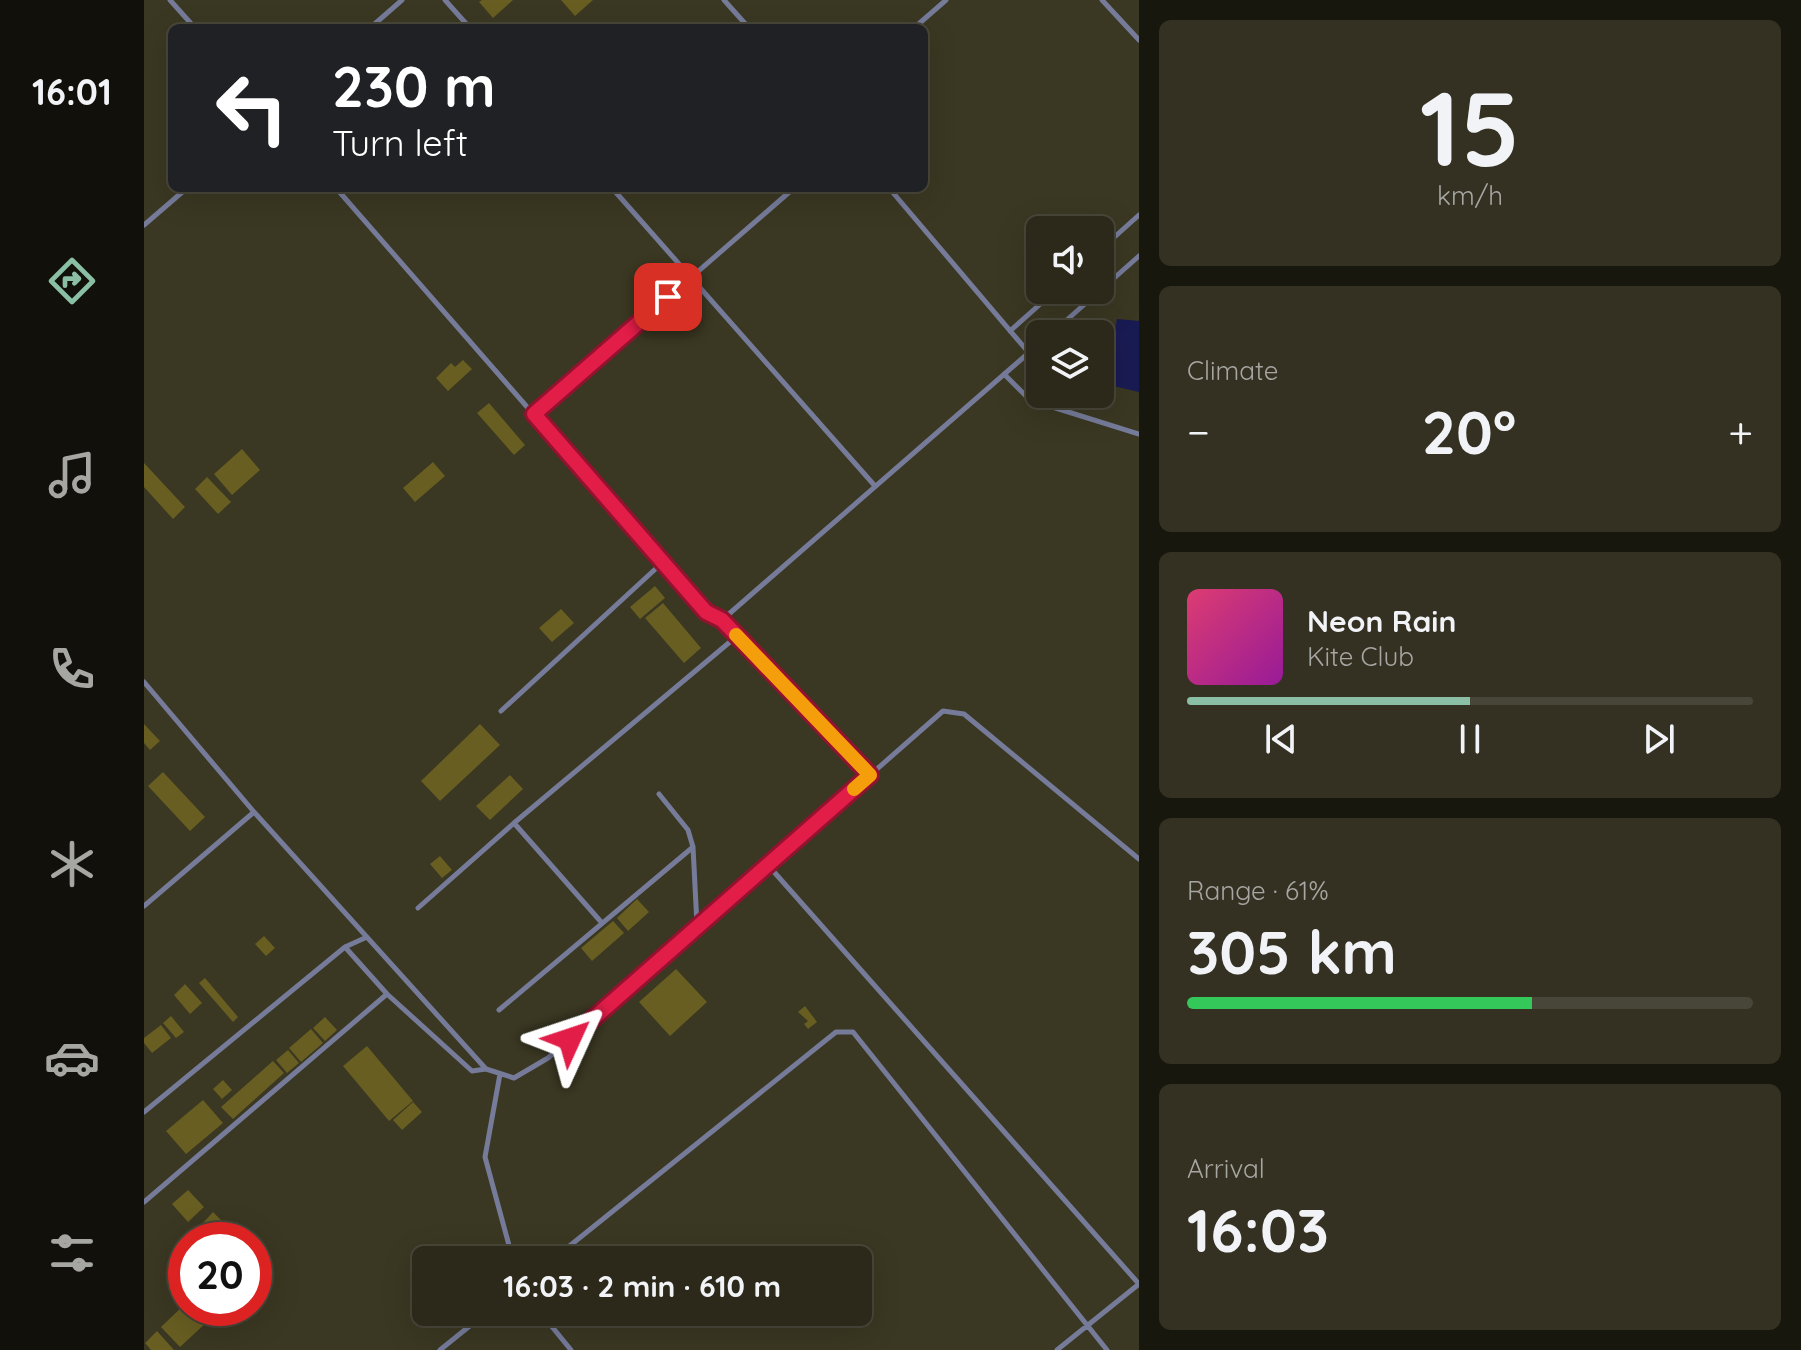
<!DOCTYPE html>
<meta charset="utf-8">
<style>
body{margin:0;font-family:Quicksand,sans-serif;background:#343123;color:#f1f3f6;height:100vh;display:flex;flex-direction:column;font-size:30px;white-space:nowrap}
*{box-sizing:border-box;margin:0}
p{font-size:26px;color:#a6a6a2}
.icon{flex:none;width:44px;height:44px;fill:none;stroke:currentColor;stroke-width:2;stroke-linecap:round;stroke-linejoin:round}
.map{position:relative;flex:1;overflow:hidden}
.details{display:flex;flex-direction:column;gap:20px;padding:20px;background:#18170e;width:662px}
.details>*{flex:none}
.banner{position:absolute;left:24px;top:24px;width:760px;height:168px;border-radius:12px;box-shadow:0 8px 32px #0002,0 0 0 2px #484539;background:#202124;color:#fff;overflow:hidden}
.fabs{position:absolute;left:882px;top:216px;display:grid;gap:16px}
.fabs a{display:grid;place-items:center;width:88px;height:88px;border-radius:12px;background:#2c291a;box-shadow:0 8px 32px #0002,0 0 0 2px #484539;font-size:40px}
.speed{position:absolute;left:24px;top:1222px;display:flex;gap:16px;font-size:40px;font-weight:700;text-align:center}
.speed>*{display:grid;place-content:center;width:104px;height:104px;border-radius:50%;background:#2c291a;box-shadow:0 8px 32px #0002,0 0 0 2px #484539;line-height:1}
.speed .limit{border:12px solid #d22;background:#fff;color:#111}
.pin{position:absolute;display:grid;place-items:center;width:68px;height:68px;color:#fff;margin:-34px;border-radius:16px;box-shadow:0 4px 12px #0006}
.me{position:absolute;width:88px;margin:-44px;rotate:48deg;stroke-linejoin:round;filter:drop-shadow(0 0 6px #0008)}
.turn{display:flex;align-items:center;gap:28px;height:168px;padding:0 32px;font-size:36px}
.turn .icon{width:104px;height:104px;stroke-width:2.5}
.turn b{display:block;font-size:56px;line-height:68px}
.big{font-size:60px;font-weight:700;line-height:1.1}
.details .card{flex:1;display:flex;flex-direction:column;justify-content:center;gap:12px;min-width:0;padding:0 28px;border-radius:12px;background:#343123}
.details .dial{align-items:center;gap:0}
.dial b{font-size:104px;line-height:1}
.song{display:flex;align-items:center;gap:24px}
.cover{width:96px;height:96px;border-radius:12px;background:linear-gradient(135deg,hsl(340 70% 55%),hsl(300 70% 35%))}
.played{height:8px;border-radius:4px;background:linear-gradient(90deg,#8abfa5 50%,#484539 50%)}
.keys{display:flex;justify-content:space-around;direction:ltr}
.heat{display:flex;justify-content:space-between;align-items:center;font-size:44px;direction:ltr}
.charge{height:12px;border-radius:6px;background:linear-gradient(90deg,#34c759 61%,#484539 0)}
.trip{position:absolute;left:268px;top:1246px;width:460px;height:80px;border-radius:12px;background:#2c291a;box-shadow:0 8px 32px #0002,0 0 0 2px #484539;font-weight:700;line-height:80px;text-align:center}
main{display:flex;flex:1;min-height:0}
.tab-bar{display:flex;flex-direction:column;width:144px;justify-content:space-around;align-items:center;background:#12100a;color:#a6a6a2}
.tab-bar .icon{width:56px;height:56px}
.tab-bar .current{color:#8abfa5}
.tab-bar b{font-size:36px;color:#f1f3f6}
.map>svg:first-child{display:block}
</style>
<main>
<nav class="tab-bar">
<b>16:01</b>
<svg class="icon current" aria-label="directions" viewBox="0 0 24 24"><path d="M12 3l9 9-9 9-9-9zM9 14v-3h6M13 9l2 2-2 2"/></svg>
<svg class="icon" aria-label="music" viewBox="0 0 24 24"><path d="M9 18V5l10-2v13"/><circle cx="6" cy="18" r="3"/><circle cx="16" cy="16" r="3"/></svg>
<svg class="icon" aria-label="phone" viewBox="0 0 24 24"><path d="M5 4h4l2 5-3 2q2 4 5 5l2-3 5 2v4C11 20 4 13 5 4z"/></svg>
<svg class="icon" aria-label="climate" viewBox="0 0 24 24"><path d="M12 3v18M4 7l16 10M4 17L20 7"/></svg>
<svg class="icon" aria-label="car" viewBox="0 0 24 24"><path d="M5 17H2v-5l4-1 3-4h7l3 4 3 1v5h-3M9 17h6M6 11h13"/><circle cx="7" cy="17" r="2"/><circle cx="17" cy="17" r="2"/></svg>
<svg class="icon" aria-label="filters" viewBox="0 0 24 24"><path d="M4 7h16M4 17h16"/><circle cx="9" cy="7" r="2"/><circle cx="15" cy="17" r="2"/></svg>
</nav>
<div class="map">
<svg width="995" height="1350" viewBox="0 0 995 1350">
<rect width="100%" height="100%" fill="#3a3722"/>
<!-- water -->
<path fill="#191b53" d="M973,319L995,321V392L961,384Z"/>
<!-- building -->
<path fill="#685e22" d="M338,0H369L349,18L335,2Z
M417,0H449L431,16Z
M319,360L328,369L304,391L292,378L307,363L311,367Z
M345,403L381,445L370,455L333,413Z
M98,449L116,470L88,495L70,474Z
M289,462L301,476L271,502L259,488Z
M0,463L41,507L29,519L0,487Z
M63,477L87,502L74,514L51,489Z
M511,586L521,598L496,619L486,607Z
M519,603L557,648L540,663L501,618Z
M417,609L430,623L408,642L395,628Z
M0,724L16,741L6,750L0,743Z
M336,724L356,745L296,801L277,781Z
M19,772L61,817L46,831L4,786Z
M366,775L379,789L346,820L332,806Z
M296,856L308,870L298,878L286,864Z
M493,899L505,912L484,931L473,918Z
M469,921L480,933L448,961L437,948Z
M120,936L131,948L122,956L111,944Z
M532,969L563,1002L526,1036L495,1002Z
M61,978L94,1017L89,1022L55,983Z
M41,984L58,1003L46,1014L30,995Z
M661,1006L673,1022L664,1029L660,1024L664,1021L654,1012Z
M27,1016L40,1032L32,1038L19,1023Z
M181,1017L193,1030L181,1041L169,1028Z
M17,1025L27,1038L8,1053L0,1043V1038Z
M167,1029L179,1043L157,1062L145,1048Z
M223,1046L269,1101L245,1121L199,1066Z
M144,1050L155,1063L143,1073L132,1060Z
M129,1061L140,1073L89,1119L77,1107Z
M79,1080L88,1090L78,1099L69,1089Z
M59,1100L79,1123L42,1154L22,1131Z
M269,1102L278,1112L258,1130L249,1120Z
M44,1190L60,1207L44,1222L28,1204Z
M69,1212L80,1223L67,1235L57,1225Z
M42,1303V1308H50L63,1322L36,1347L17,1327Z
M13,1331L30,1350H7L1,1343Z"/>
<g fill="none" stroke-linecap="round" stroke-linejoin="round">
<!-- service -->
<path stroke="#757b99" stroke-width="5" d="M26,0L51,28
M301,0L326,28
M580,0L605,28
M958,0L995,40
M226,28L258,0
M770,28L802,0
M192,188L562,612L578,620
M468,188L731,486
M745,188L885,353
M0,225L43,188
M956,250L995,215
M866,331L912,290
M907,334L995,256
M860,374L886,400L995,434
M390,414L650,188
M0,682L110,812L342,1069L370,1078L404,1058L799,711L820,714L995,859
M357,711L519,562
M726,775L578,620L896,343
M515,794L544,830L549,847L553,925
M370,823L458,923
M623,864L995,1284
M0,906L110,812
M274,908L370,823L593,636
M201,947L243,994
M355,1010L549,847
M356,1074L341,1157L369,1260
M0,1112L201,947L223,937
M0,1202L243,994L328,1071L342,1069
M408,1260L692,1032H709L963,1350
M396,1312L427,1350
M296,1350L343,1312
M913,1350L995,1284"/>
</g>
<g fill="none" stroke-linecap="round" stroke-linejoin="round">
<!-- route casing -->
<g stroke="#92132f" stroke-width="20">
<path id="route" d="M426,1039L726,775L578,620L562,612L390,414L524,297"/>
</g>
<!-- route -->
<use href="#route" stroke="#e11d48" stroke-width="14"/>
<!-- slow -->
<path stroke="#f59e0b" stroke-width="14" d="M592,635L726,775L710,789"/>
</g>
</svg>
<div class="fabs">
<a><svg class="icon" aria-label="sound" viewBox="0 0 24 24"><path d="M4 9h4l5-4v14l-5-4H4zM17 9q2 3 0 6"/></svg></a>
<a><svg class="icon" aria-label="layers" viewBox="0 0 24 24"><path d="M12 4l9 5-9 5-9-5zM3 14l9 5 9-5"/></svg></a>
</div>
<div class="speed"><div class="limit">20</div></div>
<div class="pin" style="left:524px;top:297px;background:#d93025"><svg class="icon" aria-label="arrive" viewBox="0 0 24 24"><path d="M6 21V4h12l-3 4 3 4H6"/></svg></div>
<svg class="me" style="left:426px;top:1039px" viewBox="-20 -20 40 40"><path d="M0-17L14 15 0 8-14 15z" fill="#e11d48" stroke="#fff" stroke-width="4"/></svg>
<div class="trip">16:03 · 2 min · 610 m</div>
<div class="banner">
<div class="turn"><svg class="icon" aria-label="left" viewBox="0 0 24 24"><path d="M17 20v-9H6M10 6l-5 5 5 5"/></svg><div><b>230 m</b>Turn left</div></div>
</div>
</div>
<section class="details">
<div class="card dial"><b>15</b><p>km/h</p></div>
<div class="card"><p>Climate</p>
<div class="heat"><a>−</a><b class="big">20°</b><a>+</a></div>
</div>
<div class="card">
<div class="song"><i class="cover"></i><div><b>Neon Rain</b><p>Kite Club</p></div></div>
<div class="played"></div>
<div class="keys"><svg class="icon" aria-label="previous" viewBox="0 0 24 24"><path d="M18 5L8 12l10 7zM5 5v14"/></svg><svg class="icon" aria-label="pause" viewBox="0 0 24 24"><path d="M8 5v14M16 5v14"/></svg><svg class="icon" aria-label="next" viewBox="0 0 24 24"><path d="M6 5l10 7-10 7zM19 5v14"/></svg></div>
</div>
<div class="card"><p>Range · 61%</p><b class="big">305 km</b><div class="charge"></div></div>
<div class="card"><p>Arrival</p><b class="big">16:03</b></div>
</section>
</main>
